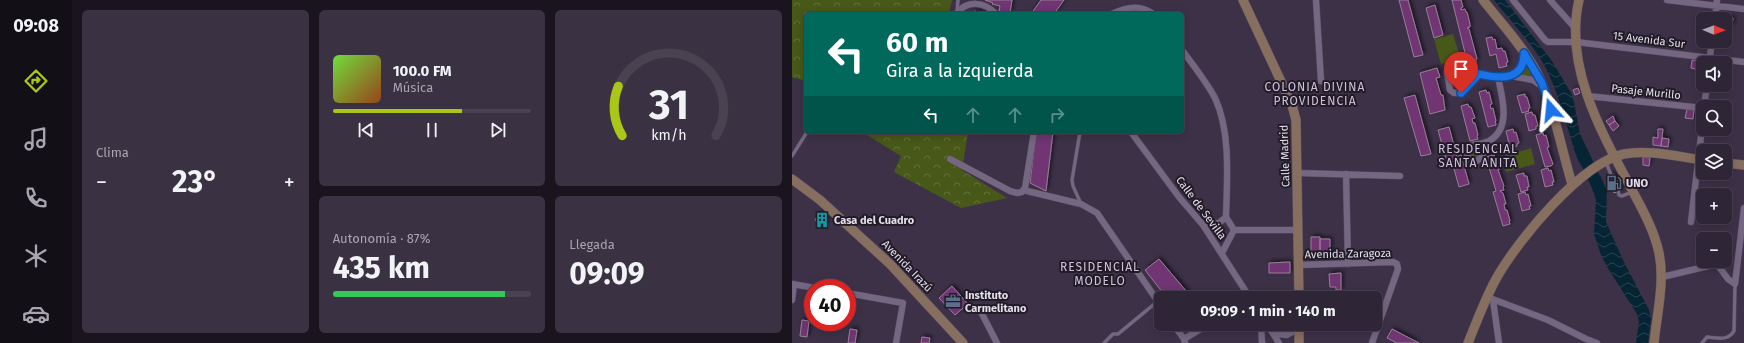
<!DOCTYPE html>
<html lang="es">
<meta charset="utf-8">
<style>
body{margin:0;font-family:"Fira Sans",sans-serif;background:#3a3142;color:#f1f3f6;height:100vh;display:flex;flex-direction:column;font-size:15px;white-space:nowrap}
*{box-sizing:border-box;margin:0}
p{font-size:13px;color:#a7a5ad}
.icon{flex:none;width:22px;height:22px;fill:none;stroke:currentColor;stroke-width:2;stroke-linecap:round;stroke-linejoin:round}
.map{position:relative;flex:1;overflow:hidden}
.sheet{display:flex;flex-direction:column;gap:10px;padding:10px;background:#19141e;width:720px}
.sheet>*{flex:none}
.hud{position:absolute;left:12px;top:12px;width:380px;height:122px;border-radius:6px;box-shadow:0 2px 10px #0003,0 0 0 1px #494251;background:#00695c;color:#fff;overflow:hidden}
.needle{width:26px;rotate:91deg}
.buttons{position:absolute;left:904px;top:12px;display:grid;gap:8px}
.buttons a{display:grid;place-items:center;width:36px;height:36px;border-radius:6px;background:#2e2536;box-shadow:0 2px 10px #0003,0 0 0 1px #494251;font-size:20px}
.speed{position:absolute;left:12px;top:279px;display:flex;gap:8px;font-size:20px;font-weight:700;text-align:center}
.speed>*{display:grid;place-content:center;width:52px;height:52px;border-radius:50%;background:#2e2536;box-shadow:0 2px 10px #0003,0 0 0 1px #494251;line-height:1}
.speed .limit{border:6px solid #d22;background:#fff;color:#111}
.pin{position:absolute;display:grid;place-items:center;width:34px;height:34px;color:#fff;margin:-41px -17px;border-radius:50% 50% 50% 0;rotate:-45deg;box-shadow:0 0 4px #0007}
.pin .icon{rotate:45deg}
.me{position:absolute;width:44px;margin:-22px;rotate:342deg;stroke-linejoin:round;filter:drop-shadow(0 0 3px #0008)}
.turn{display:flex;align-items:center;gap:14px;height:84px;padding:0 16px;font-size:18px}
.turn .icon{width:52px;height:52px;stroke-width:2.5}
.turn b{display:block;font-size:28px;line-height:34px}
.lanes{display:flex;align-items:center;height:38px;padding:0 16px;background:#0003;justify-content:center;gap:20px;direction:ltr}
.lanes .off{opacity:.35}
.big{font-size:30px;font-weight:700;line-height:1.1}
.sheet .card{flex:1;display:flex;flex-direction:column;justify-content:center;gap:6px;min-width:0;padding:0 14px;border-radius:6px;background:#3a3142}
.sheet .dial{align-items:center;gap:0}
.dial svg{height:104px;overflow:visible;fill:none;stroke:#494251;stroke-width:7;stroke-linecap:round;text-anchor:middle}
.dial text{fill:#f1f3f6;stroke:none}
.song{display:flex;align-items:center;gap:12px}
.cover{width:48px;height:48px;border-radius:6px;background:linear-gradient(135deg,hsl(100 70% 55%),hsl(20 70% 35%))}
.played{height:4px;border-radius:2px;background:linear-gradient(90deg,#aac718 65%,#494251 65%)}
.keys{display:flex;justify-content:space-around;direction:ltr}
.heat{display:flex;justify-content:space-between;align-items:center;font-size:22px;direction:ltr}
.charge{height:6px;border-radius:3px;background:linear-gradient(90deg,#34c759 87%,#494251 0)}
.sheet .tiles{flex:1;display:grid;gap:10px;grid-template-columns:repeat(3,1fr)}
.card:first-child{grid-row:span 2}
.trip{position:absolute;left:362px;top:291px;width:228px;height:40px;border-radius:6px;background:#2e2536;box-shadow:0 2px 10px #0003,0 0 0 1px #494251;font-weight:700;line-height:40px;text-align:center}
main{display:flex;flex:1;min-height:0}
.tab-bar{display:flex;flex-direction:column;width:72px;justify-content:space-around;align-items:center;background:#120f16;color:#a7a5ad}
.tab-bar .icon{width:28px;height:28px}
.tab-bar .selected{color:#aac718}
.tab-bar b{font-size:18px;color:#f1f3f6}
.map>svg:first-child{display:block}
</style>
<main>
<nav class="tab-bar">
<b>09:08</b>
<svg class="icon selected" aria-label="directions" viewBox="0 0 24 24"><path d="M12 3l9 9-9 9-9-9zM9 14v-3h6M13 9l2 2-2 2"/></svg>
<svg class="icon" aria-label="music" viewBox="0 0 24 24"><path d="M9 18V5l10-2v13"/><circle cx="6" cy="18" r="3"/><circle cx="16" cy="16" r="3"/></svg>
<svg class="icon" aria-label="phone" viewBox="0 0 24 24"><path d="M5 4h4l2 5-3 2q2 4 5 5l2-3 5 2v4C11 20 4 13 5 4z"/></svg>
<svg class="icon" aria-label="climate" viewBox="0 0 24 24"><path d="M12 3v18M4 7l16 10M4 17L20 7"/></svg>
<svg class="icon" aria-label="car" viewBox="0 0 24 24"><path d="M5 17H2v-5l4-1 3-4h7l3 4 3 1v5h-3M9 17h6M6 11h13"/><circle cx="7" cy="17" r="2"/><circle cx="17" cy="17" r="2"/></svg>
</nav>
<section class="sheet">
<div class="tiles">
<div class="card"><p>Clima</p>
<div class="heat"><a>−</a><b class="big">23°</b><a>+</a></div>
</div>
<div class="card">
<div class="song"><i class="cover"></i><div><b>100.0 FM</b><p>Música</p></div></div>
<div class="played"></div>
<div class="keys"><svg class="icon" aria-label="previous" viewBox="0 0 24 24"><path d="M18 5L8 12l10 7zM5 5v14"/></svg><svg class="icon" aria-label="pause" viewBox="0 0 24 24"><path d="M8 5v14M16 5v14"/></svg><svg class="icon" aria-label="next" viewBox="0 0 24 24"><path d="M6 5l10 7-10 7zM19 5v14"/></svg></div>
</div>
<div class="card dial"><svg viewBox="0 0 100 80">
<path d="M14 69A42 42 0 1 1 86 69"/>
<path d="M14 69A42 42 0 0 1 11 31" stroke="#aac718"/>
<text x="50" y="56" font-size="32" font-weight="700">31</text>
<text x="50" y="72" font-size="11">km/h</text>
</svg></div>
<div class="card"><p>Autonomía · 87%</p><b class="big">435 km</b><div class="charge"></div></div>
<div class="card"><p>Llegada</p><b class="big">09:09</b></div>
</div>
</section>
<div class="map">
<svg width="952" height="343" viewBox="0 0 952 343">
<defs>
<pattern id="forest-crowns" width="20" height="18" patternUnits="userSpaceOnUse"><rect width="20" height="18" fill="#485818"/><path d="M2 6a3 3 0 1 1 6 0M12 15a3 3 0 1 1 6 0" fill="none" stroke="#62703a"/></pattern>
<pattern id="water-waves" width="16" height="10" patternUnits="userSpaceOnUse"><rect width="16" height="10" fill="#052434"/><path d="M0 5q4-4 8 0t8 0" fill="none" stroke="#294352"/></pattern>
<filter id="shadow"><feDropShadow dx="2" dy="-2" stdDeviation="2" flood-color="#0009"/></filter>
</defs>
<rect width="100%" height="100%" fill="#3d3148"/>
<!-- grass -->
<path fill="#485818" d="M661,34L669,60L649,64L642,39Z
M734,62L741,74L739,76L728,75Z
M690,146L686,158L682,159L679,156L678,149Z
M739,148L743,164L714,172L710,157Z"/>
<!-- forest -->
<path fill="url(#forest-crowns)" d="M0,0H160L157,14H14V81L0,77Z
M70,132H176L170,170L215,198L169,208L102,172L109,156Z"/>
<!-- water -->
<path fill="url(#water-waves)" d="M702,0H713L760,61L779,93L782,102L788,134L800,159L789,166L785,158C774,125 766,87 748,58C734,37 717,19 702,0Z
M808,175L815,191L814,222L832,262L857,310L859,318L856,343H844L847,322L845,314L817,270L809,255L802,234L804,200L798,182Z"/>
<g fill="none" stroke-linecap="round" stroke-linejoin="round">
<!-- river -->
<path stroke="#052434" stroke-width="12" d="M788,148L809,193"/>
</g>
<!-- building -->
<path fill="#6f3572" stroke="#967f96" filter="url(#shadow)" d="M193,0H220L218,13L207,11L208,6L200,4L201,3Z
M249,0H272L262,14H239Z
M607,0H616L631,55L622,57Z
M660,0H669L671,7L669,8V10L673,9L674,12H675L678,24V27L675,28L677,29L685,59H684V62L677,64L675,61Z
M643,5L651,35L642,38L634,8Z
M182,11L192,13V14H182Z
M929,16L941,18L940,25L933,24V19H929Z
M700,37L701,40L703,39L705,49L710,48L711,51H713L716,62L714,63L715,66L707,68L704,54L698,56L694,38Z
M900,60L908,61L907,70L899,68Z
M645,68L648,77L644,78L649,95H651L653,110L638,114L628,73Z
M786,88L788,93L783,95L781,90Z
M694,90L695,93L697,92L700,104L698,105L699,109L701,108L704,121H703L704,125L696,127L687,92Z
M733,94V97H735L738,108L736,109L737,111L730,113L725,96Z
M623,95L639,154L629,156L612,98Z
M676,104L677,107H679L683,118L680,119L681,123H683L686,135L685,136L686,139L678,141L669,106Z
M895,109L902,110L901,119L893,118Z
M740,112L741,115H743L746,126H744V129L737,131L733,114Z
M821,116L823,121L817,125L814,121Z
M823,121L827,126L821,131L817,125Z
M657,127L665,157L669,155L677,184L667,187L659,158L654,159L646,130Z
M721,129L722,133L724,132L727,143L725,144V146L718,148L714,131Z
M866,129H871L869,146L861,145V137L866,138Z
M244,132H261L254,191L238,183Z
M751,133L752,136L754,135L757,147L755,148L761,164L759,166L753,167L744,135Z
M870,138L877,139L876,147L869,146Z
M702,155L705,158L708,169L706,170L712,186L711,187L712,190L708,191L711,193L714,204H712L713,210H715L718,221H717L718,224L711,226L701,192L704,191L694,157Z
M851,157L858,158L857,166L851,165Z
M756,168L757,171L759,170L762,182H760L761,185L753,187L749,170Z
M732,173V176H735L737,187H735L736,190L729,192L724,175Z
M822,174L829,190L822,193L816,176Z
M733,192L734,195L736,194L739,206H737L738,209L730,211L726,194Z
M27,213L36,219L32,226L23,220Z
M519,237H528V254H519Z
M528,239H538V254H528Z
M367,259L384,279L400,298H375L353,270Z
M498,262V273H477V263Z
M549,273V290H544V287H538L537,274Z
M160,286L176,304L163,315L147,298Z
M10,320L17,321L15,337L8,336Z
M395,324H412L401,331Z
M58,329L65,330L63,343H56Z
M600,329L627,343H605L595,338Z
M130,337L138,338L137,343H129Z"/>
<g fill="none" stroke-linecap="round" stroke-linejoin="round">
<!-- lane casing -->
<g stroke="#5a4f63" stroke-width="4">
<path id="lane" d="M165,11L166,0
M288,132L280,180L281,186L289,204
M0,156L15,132
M814,162L819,175
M826,191L827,195L830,196L840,192
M312,343L321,334H326L366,301
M910,343L915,337C926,338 936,341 942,331L943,284"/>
</g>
<!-- street casing -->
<g stroke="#5a4f63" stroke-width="7">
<path id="street" d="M524,0L529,81
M721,0L753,40L756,42H784L952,62
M758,0L783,28
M875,0L952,9
M164,14C175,0 192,1 204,14
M320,14C334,7 348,4 361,14
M923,19L925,0
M390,50C401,65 414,81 423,98C439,132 435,180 434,217L427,223L411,225
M917,63L920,41
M687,75L669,93H662L658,90L655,72C668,57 732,104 732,53
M719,76L741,80L751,87
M795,96L911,108
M912,107L915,85
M339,132L387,197L411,225L458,298
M694,142C692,151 691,163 679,161L674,153L676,146C683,143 690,145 697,141C720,128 710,97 706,77
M158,159L218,191L225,193L230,192L233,188L242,132
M506,173L608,176
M554,174L556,264
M231,190L289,204L305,213L369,306
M434,217L442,230H506
M899,222L911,119
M430,253L442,230
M507,265L601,262L605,264L606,269L580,343
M870,277L925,264L936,279L943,284L952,208
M0,284L23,288
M55,293L111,303L104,343
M695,297L756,320L794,339L805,343
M0,300L2,284
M701,300L707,343
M188,310L205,343
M381,324L392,339L393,343
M469,324L470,343
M475,324L487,343
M481,333L495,335L507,328
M392,339L417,324"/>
</g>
<!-- secondary casing -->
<g stroke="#5a4f63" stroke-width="10">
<path id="secondary" d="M451,0L500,105L504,120L507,298
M691,0C709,23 730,45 744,71C762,105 769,148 780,184
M787,0C772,65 808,130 838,186C849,207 862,229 867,253C873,282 865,313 862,343
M933,163L952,165
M0,179L28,200L98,264L171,343
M507,324V343
M676,343C685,321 693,299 704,279C725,241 789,163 832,154C855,149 888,157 911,160"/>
</g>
<!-- lane -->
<use href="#lane" stroke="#756782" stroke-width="3"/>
<!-- street -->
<use href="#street" stroke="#756782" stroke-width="6"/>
<!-- secondary -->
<use href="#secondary" stroke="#876f60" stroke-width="9"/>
</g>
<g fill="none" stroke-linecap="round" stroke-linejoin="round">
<!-- route casing -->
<g stroke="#114b97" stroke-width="10">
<path id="route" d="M669,93L687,74C708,79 732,81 732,53L750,83L759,110"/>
</g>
<!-- route -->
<use href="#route" stroke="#1a73e8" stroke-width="7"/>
</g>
<!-- icons -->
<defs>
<g id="fuel-bare" transform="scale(1.2)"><path d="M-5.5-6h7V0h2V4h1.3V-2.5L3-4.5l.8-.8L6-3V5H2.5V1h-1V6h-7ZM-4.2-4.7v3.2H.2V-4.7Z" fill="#5c6f8a" stroke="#211b26" stroke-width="2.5" paint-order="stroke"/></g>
<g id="building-bare" transform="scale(1.2)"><path d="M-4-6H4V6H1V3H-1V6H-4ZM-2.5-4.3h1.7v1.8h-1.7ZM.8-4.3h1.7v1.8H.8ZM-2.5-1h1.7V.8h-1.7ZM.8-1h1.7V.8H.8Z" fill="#0f9aa8" stroke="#211b26" stroke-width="2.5" paint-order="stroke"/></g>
<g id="office-bare" transform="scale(1.2)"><path d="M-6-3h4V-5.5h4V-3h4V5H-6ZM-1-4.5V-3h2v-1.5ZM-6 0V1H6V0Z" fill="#5c6f8a" stroke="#211b26" stroke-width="2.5" paint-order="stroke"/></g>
</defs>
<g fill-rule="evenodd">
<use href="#fuel-bare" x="822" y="183"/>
<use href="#building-bare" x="30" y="220"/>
<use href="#office-bare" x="161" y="301"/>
</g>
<g text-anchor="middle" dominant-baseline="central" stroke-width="4" stroke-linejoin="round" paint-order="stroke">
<!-- street labels -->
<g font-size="11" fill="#e4ddec" stroke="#211b26">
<text transform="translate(857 40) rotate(7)">15 Avenida Sur</text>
<text transform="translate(854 92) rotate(6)">Pasaje Murillo</text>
<text transform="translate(493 156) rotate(-92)">Calle Madrid</text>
<text transform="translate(409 208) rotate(53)">Calle de Sevilla</text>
<text transform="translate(556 254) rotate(-1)">Avenida Zaragoza</text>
<text transform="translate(115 266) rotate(46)">Avenida Irazú</text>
</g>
<!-- poi labels -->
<g font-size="11" font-weight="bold" fill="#e4ddec" stroke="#211b26" text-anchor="start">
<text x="834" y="183">UNO</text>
<text x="42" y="220">Casa del Cuadro</text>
<text x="173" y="295">Instituto<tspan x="173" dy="13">Carmelitano</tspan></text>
</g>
<!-- neighbourhood labels -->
<g font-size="12" letter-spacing="1" fill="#cfc1de" stroke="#211b26">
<text x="523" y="87">COLONIA DIVINA<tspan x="523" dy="14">PROVIDENCIA</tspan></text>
<text x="686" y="149">RESIDENCIAL<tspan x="686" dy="14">SANTA ANITA</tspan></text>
<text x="308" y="267">RESIDENCIAL<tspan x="308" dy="14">MODELO</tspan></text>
</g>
</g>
</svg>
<div class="buttons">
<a><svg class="needle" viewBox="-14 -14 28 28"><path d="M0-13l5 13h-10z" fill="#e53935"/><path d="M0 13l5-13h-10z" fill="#a7a5ad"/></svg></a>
<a><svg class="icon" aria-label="sound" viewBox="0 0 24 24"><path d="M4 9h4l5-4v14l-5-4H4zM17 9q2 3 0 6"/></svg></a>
<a><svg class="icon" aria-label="search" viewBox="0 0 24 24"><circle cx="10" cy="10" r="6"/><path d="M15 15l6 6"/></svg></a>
<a><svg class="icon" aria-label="layers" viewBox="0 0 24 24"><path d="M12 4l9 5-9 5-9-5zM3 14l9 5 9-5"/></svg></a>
<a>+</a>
<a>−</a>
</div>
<div class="speed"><div class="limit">40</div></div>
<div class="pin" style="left:669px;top:93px;background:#d93025"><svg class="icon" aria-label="arrive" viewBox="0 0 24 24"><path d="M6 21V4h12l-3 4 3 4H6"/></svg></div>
<svg class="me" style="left:759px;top:110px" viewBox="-20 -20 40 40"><path d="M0-17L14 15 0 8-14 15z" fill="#1a73e8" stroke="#fff" stroke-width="4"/></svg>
<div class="trip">09:09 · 1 min · 140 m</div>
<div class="hud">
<div class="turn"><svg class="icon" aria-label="left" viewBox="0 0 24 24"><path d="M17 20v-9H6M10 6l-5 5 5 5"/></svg><div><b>60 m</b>Gira a la izquierda</div></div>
<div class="lanes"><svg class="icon" aria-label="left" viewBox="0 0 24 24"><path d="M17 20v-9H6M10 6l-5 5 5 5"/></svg><svg class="icon off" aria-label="ahead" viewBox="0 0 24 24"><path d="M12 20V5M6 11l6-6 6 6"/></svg><svg class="icon off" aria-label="ahead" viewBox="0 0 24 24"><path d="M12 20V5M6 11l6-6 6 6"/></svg><svg class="icon off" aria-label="right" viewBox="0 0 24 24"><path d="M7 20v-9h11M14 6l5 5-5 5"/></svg></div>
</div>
</div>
</main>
